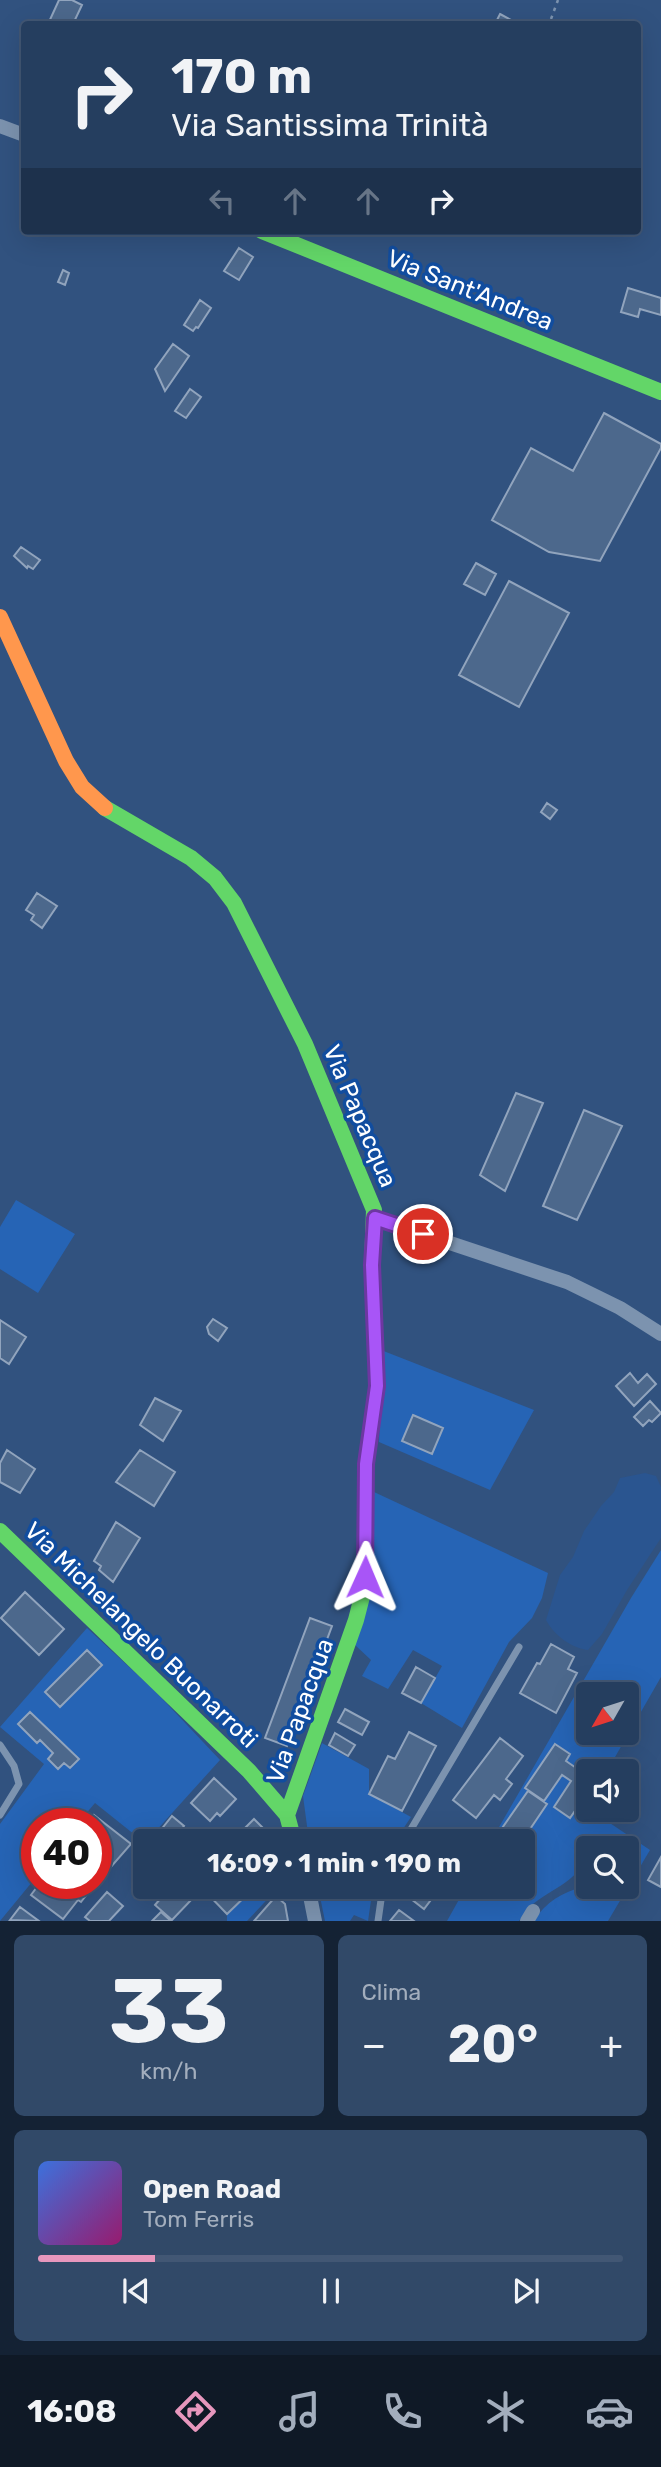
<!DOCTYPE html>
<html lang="it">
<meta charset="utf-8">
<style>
body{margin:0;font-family:Rubik,sans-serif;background:#314968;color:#f1f3f6;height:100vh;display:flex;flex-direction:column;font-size:26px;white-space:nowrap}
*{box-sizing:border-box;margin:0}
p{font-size:23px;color:#a3aebd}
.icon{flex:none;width:38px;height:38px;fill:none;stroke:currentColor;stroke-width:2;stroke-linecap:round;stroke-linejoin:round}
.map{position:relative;height:1921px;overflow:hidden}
.details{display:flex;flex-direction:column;gap:14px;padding:14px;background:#142234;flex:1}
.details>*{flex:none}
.banner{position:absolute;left:21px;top:21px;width:620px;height:214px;border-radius:7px;box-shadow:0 7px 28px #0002,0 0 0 2px #425774;background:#253e5f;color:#f1f3f6;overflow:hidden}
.needle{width:46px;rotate:231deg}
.tools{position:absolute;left:576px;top:1682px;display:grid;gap:14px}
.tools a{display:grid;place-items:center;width:63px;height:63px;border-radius:7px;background:#253e5f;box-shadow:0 7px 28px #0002,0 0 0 2px #425774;font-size:35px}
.speed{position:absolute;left:21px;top:1808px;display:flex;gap:14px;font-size:35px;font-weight:700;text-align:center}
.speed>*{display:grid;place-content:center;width:91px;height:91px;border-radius:50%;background:#253e5f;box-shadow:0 7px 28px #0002,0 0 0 2px #425774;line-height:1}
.speed .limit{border:10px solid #d22;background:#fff;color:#111}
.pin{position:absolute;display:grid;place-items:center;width:60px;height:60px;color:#fff;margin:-30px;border:4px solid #fff;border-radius:50%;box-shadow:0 2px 7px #0007}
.me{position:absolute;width:77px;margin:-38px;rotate:1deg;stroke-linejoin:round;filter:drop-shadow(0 0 5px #0008)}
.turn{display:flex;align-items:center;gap:24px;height:147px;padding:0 35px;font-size:32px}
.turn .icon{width:91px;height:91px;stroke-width:2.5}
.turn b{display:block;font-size:49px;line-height:60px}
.lanes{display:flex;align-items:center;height:66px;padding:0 35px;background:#0003;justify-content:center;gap:35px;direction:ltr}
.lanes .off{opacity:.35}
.big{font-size:52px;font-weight:700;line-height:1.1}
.details .widget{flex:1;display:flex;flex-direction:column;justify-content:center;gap:10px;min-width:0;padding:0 24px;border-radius:10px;background:#314968}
.details .dial{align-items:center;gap:0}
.dial b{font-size:91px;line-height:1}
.song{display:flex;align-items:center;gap:21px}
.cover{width:84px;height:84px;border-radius:10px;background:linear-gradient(135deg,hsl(220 70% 55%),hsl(320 70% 35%))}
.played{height:7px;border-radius:4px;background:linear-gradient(90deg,#e797bd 20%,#425774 20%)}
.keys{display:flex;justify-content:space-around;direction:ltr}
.heat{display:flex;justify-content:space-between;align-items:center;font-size:38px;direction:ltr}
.details .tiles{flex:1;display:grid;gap:14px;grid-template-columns:1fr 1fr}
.widget:last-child{grid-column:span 2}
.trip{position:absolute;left:133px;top:1829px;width:402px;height:70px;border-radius:7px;background:#253e5f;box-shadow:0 7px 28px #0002,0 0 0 2px #425774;font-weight:700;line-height:70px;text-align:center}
.menu{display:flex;height:112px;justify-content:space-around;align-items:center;background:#0f1926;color:#a3aebd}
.menu .icon{width:49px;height:49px}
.menu .current{color:#e797bd}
.menu b{font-size:32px;color:#f1f3f6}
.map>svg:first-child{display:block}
</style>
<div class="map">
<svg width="661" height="1921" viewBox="0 0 661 1921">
<rect width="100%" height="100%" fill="#31527f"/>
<!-- green -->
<path fill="#2664b5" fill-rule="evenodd" d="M16,1200L75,1234L38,1293L0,1269V1227Z
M381,1350L534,1410L490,1490L379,1442Z
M374,1492L548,1573L542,1598L532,1618L509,1642L462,1728L421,1703L442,1666L413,1650L388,1689L362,1676L371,1660L354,1644Z
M661,1550V1677L607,1771H588V1804L586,1807L650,1850L608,1921H534C545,1902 563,1892 583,1887L588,1879V1886L608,1887L612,1889L614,1887L626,1886L627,1864L631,1856L627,1854L626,1848H616L606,1842L596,1848H588C588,1878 547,1890 530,1907C526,1911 523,1917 519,1921H447L466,1887L523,1886V1841H491L631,1598ZM588,1694H626V1732H588Z
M87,1628L154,1690L220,1760L145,1843L95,1803L78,1823L37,1824V1876L0,1921V1824L44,1764L0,1727Z
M322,1743L369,1769V1794L411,1817L395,1841H309L303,1796Z
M256,1887H279L247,1921H227V1914Z
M318,1887H373L368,1921L354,1915L350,1921H325Z"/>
<!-- water -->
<path fill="#2a5590" d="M645,1473L656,1476L661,1487V1538L627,1590L602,1634L588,1650C571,1648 554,1635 546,1620L560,1575L573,1557L584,1531L601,1506L614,1492L620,1478Z"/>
<!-- building -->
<path fill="#4c688c" stroke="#91a4bd" stroke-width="2" d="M59,0H72L82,5L73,24H48Z
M500,14L511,20L509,24H495Z
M239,248L253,257L239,280L224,271Z
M63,270L69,273L65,285L58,282Z
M628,288L661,298V315L640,309L638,317L621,312Z
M200,300L211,308L198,328L196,327L193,331L184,325Z
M173,344L189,356L165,391L155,369Z
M190,389L201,397L186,418L175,411Z
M604,413L661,444V448L600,561L549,552L492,520L531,448L573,471Z
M21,547L40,560L33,569L28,566L27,568L14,556Z
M476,563L496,574L485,595L464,584Z
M509,581L569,613L519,707L459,675Z
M547,803L557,810L550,819L541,812Z
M37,893L57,906L42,928L31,920L34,915L26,910Z
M516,1093L543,1103L505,1191L480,1175Z
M584,1110L622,1126L577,1220L543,1206Z
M213,1319L227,1328L218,1341L209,1334L207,1327Z
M0,1320L26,1337L9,1364L0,1358Z
M630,1373L638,1383L647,1374L656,1384L634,1406L616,1386Z
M155,1398L181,1411L163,1441L140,1425Z
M650,1401L661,1413L652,1422L649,1420L643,1426L634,1417Z
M413,1415L443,1428L432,1454L402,1441Z
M7,1450L35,1469L20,1493L0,1482V1463Z
M140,1450L175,1472L154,1506L116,1482Z
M116,1522L140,1538L113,1582L99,1570L101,1566L94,1561Z
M25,1592L64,1629L39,1655L1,1618Z
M310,1618L332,1626L287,1746L265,1738Z
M551,1644L574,1657L568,1669L577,1673L556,1713L520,1693L537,1663L540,1664Z
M87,1650L102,1665L60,1707L45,1692Z
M416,1667L435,1678L421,1703L402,1693Z
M345,1709L369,1722L362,1735L338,1722Z
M30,1712L79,1759L70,1768L64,1763L58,1769L48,1759L53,1753L40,1740L37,1743L18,1724Z
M409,1732L436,1746L402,1811L369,1794L388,1756L395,1759Z
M335,1733L355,1745L348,1756L329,1745Z
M500,1738L523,1756L506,1779L512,1784L500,1800L494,1795L476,1818L453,1800Z
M555,1744L570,1754L566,1761L588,1776L585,1783L588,1785V1792L570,1818L554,1807L571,1781L562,1775L544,1801L525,1788Z
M214,1778L236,1799L220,1816L217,1813L210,1821L191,1803Z
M528,1791L547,1804L522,1841H493Z
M94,1815L131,1844L103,1876L96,1872V1824H87Z
M172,1816L184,1826L172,1841L160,1831Z
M254,1819L273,1838L270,1841H249L240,1833Z
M447,1831L460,1841H439Z
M661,1857V1887L648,1880Z
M40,1883H84L91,1889L81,1902L78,1900L63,1919L31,1895Z
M171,1886H180L193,1898L172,1920L155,1905Z
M200,1886H256L227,1914Z
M406,1886H452L447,1893L440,1888L424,1909L402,1892Z
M107,1892L123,1906L109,1921H90L85,1917Z
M276,1896L285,1904L288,1921H254Z
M20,1907L39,1921L10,1920Z
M399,1910L414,1921H390Z
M161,1912L171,1921H152Z"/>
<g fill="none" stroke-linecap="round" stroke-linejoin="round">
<!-- path -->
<path stroke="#7c93af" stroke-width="2.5" stroke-dasharray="3.5 5" stroke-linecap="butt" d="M551,19L558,0"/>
<!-- lane -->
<path stroke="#7c93af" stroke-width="7" d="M0,1745L14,1766L19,1784L0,1815
M404,1841L519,1647
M378,1921L383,1886"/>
<!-- street -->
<path stroke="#7c93af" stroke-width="14" d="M0,126L24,135
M375,1218L567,1282L620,1308L661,1334
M308,1886L315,1921
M527,1921L533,1911"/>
<!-- fast -->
<path stroke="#63d668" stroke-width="16" d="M262,231L661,392
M105,808L191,858L215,878L234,903L305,1044L374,1210L372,1265L374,1321
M0,1531L249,1771L287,1815L294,1841
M287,1815L356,1620L365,1585L366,1489"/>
<!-- slow -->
<path stroke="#ff974d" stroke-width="16" d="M0,617L66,761L82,787L105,808"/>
<!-- jam -->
<path stroke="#b3261e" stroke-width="16" d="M366,1489V1464L377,1386L374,1321"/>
</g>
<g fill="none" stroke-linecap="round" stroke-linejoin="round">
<!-- route casing -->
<g stroke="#6d37a1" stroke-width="18">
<path id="route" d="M365,1577L366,1464L377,1386L372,1265L375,1218L423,1234"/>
</g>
<!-- route -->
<use href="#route" stroke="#a855f7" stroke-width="12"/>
</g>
<g text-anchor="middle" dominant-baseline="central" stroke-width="7" stroke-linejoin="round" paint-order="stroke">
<!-- street labels -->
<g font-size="24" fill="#fff" stroke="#114d9f">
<text transform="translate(470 290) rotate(22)">Via Sant'Andrea</text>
<text transform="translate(360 1116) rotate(67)">Via Papacqua</text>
<text transform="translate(141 1635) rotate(44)">Via Michelangelo Buonarroti</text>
<text transform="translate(300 1711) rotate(-70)">Via Papacqua</text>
</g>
</g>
</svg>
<div class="tools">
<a><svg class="needle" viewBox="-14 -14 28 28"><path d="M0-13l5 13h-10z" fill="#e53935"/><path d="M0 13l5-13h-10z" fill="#a3aebd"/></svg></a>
<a><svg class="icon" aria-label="sound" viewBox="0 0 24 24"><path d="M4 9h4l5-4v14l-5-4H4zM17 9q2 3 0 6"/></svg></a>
<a><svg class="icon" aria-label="search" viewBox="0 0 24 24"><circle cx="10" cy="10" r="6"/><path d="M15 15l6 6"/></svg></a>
</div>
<div class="speed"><div class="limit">40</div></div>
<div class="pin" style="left:423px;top:1234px;background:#d93025"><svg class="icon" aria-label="arrive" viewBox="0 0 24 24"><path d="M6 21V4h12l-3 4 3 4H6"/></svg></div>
<svg class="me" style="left:365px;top:1577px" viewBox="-20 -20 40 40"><path d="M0-17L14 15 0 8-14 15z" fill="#a855f7" stroke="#fff" stroke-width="4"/></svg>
<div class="trip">16:09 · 1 min · 190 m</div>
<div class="banner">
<div class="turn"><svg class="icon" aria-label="right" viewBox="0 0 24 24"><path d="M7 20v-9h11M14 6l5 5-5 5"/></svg><div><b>170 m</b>Via Santissima Trinità</div></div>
<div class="lanes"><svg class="icon off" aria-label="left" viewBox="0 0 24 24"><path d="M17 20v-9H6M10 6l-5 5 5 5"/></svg><svg class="icon off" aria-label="ahead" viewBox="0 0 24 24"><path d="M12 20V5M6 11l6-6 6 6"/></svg><svg class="icon off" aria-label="ahead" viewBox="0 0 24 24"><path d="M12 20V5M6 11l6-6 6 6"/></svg><svg class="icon" aria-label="right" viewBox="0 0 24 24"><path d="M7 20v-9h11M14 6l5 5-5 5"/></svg></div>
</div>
</div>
<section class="details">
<div class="tiles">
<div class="widget dial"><b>33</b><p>km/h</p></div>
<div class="widget"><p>Clima</p>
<div class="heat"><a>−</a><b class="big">20°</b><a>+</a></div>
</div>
<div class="widget">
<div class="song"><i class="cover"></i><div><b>Open Road</b><p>Tom Ferris</p></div></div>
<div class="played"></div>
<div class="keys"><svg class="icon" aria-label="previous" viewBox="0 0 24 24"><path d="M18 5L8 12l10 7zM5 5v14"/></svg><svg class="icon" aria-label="pause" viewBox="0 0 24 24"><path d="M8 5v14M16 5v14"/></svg><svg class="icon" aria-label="next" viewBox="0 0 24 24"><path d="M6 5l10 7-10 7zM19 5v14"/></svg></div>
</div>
</div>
</section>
<nav class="menu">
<b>16:08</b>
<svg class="icon current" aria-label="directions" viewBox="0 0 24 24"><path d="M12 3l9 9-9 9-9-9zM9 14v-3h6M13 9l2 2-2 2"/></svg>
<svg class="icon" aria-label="music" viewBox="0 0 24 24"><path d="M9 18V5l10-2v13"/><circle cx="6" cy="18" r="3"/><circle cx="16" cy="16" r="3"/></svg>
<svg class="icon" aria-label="phone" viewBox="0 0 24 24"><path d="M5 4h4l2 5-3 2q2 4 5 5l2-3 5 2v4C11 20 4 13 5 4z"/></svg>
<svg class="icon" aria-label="climate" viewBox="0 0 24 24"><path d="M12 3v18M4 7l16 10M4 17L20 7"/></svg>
<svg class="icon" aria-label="car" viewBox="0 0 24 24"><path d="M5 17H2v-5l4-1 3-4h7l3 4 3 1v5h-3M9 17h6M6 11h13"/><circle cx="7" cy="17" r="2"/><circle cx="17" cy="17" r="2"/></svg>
</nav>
